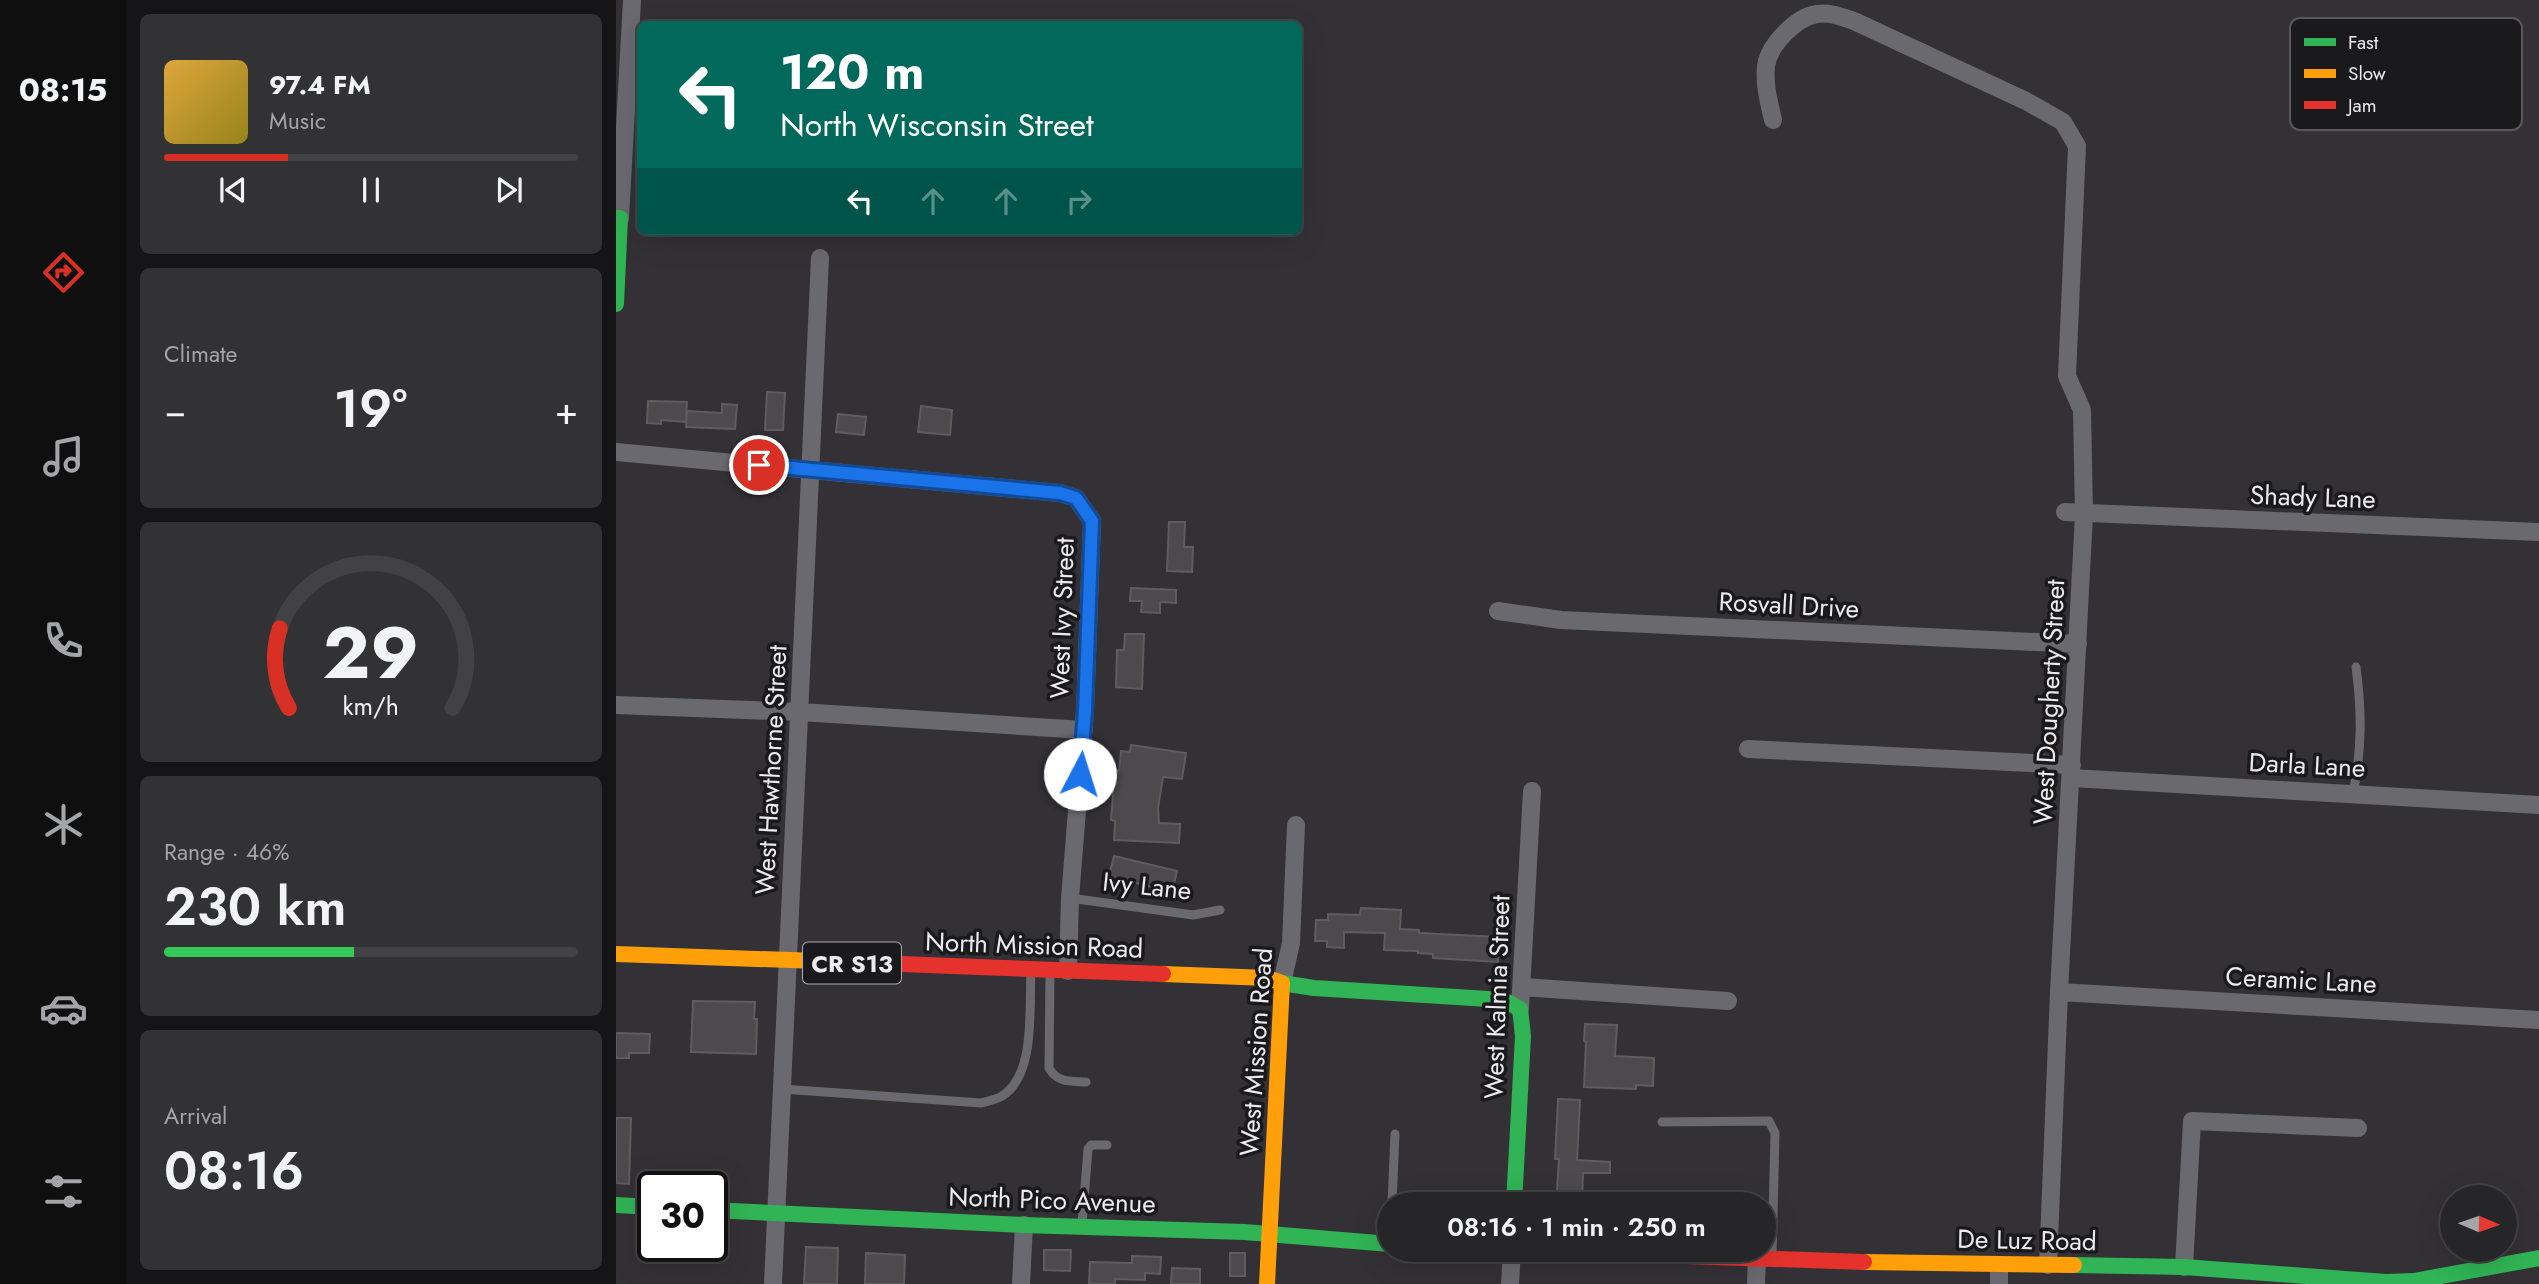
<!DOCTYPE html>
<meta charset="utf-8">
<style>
body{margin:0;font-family:Jost,sans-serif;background:#323134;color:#f1f3f6;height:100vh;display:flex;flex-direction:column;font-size:26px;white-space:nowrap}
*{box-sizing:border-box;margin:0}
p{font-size:23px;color:#a4a5a8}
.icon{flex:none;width:38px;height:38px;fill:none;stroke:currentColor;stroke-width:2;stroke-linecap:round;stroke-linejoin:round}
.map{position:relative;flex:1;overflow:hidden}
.side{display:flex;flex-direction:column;gap:14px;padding:14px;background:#151416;width:490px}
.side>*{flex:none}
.banner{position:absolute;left:21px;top:21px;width:665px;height:214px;border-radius:10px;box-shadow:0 7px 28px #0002,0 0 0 2px #424245;background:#00695c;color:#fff;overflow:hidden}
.needle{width:46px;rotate:92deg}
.controls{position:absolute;left:1824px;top:1185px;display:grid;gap:14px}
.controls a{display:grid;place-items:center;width:77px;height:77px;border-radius:50%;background:#262528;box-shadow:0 7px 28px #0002,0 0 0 2px #424245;font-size:35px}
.speed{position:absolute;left:21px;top:1171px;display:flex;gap:14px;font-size:35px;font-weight:700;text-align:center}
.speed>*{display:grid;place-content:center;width:91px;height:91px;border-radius:50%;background:#262528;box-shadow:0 7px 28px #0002,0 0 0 2px #424245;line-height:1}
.speed .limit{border:4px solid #111;border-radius:10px;background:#fff;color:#111}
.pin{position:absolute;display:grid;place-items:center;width:60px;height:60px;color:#fff;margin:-30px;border:4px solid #fff;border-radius:50%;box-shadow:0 2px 7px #0007}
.me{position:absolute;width:77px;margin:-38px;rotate:5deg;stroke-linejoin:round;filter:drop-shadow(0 0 5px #0008)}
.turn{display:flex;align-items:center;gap:24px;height:147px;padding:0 28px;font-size:32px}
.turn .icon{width:91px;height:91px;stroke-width:2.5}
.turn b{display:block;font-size:49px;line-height:60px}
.lanes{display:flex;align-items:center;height:66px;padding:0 28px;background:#0003;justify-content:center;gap:35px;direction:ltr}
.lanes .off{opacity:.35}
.big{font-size:52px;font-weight:600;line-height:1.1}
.side .card{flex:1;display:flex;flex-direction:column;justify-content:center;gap:10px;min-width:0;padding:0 24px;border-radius:10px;background:#323134}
.side .dial{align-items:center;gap:0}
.dial svg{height:182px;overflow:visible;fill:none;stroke:#424245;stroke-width:7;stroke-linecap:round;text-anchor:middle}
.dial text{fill:#f1f3f6;stroke:none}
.song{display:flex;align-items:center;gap:21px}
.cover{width:84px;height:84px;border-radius:10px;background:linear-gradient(135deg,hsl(40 70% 55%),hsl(50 70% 35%))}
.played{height:7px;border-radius:4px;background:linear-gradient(90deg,#d93025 30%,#424245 30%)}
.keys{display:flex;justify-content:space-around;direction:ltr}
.heat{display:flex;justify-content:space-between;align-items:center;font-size:38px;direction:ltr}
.charge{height:10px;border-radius:5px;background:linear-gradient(90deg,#34c759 46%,#424245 0)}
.trip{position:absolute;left:761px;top:1192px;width:399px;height:70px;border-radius:35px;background:#262528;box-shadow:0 7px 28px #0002,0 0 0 2px #424245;font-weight:600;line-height:70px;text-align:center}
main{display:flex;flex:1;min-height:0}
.dock{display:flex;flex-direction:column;width:126px;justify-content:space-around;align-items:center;background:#0f0f10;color:#a4a5a8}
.dock .icon{width:49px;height:49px}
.dock .active{color:#d93025}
.dock b{font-size:32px;color:#f1f3f6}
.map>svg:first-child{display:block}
</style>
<main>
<nav class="dock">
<b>08:15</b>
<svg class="icon active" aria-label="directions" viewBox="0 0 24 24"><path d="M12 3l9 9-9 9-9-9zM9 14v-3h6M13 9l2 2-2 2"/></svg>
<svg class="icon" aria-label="music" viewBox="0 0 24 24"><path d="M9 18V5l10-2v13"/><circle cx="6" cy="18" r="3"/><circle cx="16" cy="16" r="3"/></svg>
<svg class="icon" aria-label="phone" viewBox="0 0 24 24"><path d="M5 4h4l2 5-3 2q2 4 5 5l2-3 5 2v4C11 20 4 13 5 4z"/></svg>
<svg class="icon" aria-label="climate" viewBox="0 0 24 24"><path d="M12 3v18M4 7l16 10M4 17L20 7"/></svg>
<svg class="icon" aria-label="car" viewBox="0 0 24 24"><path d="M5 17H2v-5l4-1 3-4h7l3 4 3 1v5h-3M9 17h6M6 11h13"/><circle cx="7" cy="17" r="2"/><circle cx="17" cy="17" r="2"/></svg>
<svg class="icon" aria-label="filters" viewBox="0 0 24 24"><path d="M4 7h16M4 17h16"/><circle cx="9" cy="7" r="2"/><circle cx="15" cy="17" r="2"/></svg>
</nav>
<section class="side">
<div class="card">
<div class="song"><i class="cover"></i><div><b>97.4 FM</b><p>Music</p></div></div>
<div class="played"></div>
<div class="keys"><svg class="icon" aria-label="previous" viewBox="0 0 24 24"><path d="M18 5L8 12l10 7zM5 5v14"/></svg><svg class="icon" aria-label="pause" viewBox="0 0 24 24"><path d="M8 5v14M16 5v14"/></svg><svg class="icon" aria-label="next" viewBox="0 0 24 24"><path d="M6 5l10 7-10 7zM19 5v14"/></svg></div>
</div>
<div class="card"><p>Climate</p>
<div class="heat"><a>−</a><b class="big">19°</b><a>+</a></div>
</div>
<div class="card dial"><svg viewBox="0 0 100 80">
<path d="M14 69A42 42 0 1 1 86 69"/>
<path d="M14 69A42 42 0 0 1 10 34" stroke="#d93025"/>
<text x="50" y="56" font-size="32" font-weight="700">29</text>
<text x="50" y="72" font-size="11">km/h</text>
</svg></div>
<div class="card"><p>Range · 46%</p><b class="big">230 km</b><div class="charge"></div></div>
<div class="card"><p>Arrival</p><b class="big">08:16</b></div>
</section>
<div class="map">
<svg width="1923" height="1284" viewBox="0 0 1923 1284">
<rect width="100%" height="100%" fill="#333135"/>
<!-- building -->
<path fill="#4c4a4d" stroke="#5e5c5f" stroke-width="2" d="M151,392L169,393L167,430H149Z
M32,401L71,402L70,422L45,420V424L31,423Z
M106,404L121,405L119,429L70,427L71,411L106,413Z
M305,406L336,410L334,435L302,432Z
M222,414L250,417L248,435L220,432Z
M553,522H569L568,547H577L576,572L551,571Z
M515,588L560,590V603L544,602V613L525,612L526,601H514Z
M509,634H528L526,689L500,687L501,650H508Z
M515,745L570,753L566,779L547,777L542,808L543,823L564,824L563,843L498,840L499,821L495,820L499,770L503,771L505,751L514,752Z
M498,856L561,871L556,892L493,876Z
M745,908L785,910L784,929L803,930V933L883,937L882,962L817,958V954L802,953V951L768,950L769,933L728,932V948L711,947V941H699L700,920H712V914L744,915Z
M77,1001L139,1002L138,1019H141L140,1054L75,1052Z
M969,1024L1001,1025L999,1056L1038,1058L1037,1086L1020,1085V1089L968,1087L970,1042L968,1041Z
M0,1033L34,1034L33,1053H13V1058H0Z
M942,1099L964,1100L961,1160L994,1162V1173H967L966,1204H940L943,1159H939Z
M0,1118H15L13,1184L0,1183Z
M190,1247L222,1248L221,1284H188Z
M428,1250H455L454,1271L428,1270Z
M250,1253L289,1255L288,1284H249Z
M614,1253H629V1276H614Z
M516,1256L545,1257L544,1274L529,1273V1280L499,1279V1284H473L474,1262L516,1263Z
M556,1268L584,1269V1284H555Z"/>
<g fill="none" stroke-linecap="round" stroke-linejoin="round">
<!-- lane -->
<path stroke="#6a696f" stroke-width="9" d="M1737,794C1746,749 1746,712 1740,667
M454,898L577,915L604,910
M434,972L433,1068C441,1083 455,1081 470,1082
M166,1089L365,1103C371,1101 380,1100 386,1096C420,1076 413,1006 415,971
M1046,1122L1153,1121L1159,1133L1156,1257
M776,1204L779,1134
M466,1224L472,1149L475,1145H491"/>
<!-- street -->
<path stroke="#6a696f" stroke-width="18" d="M1157,120C1153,102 1148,85 1150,66C1153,45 1180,17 1201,14C1214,12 1226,17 1238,21L1410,101L1447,122L1461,146L1451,376L1466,410L1468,514L1443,992L1432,1265
M4,218L16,0
M0,452L444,493L460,498L476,521L469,711L454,898L452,971
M1449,512L1923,532
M882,611L945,620L1462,644
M0,705L184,712L468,730
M1132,749L1456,765
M1456,778L1923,805
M666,983L675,943L680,825
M906,987L1112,1001
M1443,992L1923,1020
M904,1009L916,791
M1568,1267L1576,1121L1742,1128
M157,1284L204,258
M405,1284L408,1225
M894,1284L896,1250
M1140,1284L1141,1258
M1383,1284V1265"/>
<!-- fast -->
<path stroke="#30b455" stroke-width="16" d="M0,218H4L0,304
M666,983L698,988L888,1000L904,1009L907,1036L898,1204
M0,1205L37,1207
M96,1210L408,1225L628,1232L774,1244
M1458,1265L1568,1267L1770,1282L1798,1281L1923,1258"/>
<!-- slow -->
<path stroke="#ff9f0a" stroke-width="16" d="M0,954L258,963
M547,974L652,978L666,983L651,1284
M1248,1262L1458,1265"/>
<!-- jam -->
<path stroke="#e5322d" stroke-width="16" d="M258,963L547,974
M891,1250L1248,1262"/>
</g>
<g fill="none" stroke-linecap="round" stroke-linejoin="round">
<!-- route casing -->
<g stroke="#114b97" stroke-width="18">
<path id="route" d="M143,465L444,493L460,498L476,521L469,711L464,774"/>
</g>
<!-- route -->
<use href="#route" stroke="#1a73e8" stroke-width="12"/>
</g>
<g text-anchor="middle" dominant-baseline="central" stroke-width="7" stroke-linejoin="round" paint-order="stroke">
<!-- shield labels -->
<rect fill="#1a191c" stroke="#acabaf" stroke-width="2" x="187" y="942.5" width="98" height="41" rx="5"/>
<g font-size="24" font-weight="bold" fill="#ebeaee">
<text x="236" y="963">CR S13</text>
</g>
<!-- street labels -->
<g font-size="26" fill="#ebeaee" stroke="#1a191c">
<text transform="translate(1697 497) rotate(2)">Shady Lane</text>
<text transform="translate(1173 605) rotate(3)">Rosvall Drive</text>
<text transform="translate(446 618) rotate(-88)">West Ivy Street</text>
<text transform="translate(1433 702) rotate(-87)">West Dougherty Street</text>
<text transform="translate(1691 765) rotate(3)">Darla Lane</text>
<text transform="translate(155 770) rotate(-87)">West Hawthorne Street</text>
<text transform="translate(531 886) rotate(6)">Ivy Lane</text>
<text transform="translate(418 945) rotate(2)">North Mission Road</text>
<text transform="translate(1685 980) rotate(3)">Ceramic Lane</text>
<text transform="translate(881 997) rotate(-88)">West Kalmia Street</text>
<text transform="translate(640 1052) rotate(-86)">West Mission Road</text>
<text transform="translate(436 1200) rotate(2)">North Pico Avenue</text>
<text transform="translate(1411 1240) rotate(1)">De Luz Road</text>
</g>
</g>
<!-- legend -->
<rect x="1674" y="18" width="232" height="112" rx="10" fill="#1a191c" stroke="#59585b" stroke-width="2"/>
<rect x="1688" y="38" width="32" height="8" fill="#30b455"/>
<rect x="1688" y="69" width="32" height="9" fill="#ff9f0a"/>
<rect x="1688" y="101" width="32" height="8" fill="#e5322d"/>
<g font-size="19" fill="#ebeaee">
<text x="1732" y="49">Fast</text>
<text x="1732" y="80">Slow</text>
<text x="1732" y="112">Jam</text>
</g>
</svg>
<div class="controls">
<a><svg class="needle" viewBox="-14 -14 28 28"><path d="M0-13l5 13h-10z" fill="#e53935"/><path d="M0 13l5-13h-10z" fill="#a4a5a8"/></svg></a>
</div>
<div class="speed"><div class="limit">30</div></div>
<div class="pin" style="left:143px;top:465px;background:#d93025"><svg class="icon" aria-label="arrive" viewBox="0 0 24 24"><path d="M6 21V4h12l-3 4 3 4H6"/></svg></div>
<svg class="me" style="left:464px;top:774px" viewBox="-20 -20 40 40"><circle r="19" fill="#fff"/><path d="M0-13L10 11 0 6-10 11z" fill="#1a73e8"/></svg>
<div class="trip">08:16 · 1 min · 250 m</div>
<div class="banner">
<div class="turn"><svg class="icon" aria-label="left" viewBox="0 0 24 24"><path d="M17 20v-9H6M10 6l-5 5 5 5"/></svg><div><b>120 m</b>North Wisconsin Street</div></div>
<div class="lanes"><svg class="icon" aria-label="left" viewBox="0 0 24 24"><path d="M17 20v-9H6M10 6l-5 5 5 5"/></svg><svg class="icon off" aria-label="ahead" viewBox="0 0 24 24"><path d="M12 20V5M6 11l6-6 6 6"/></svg><svg class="icon off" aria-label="ahead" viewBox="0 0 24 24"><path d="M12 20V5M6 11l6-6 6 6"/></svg><svg class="icon off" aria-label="right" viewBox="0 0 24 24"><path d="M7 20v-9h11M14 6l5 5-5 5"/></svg></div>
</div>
</div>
</main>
